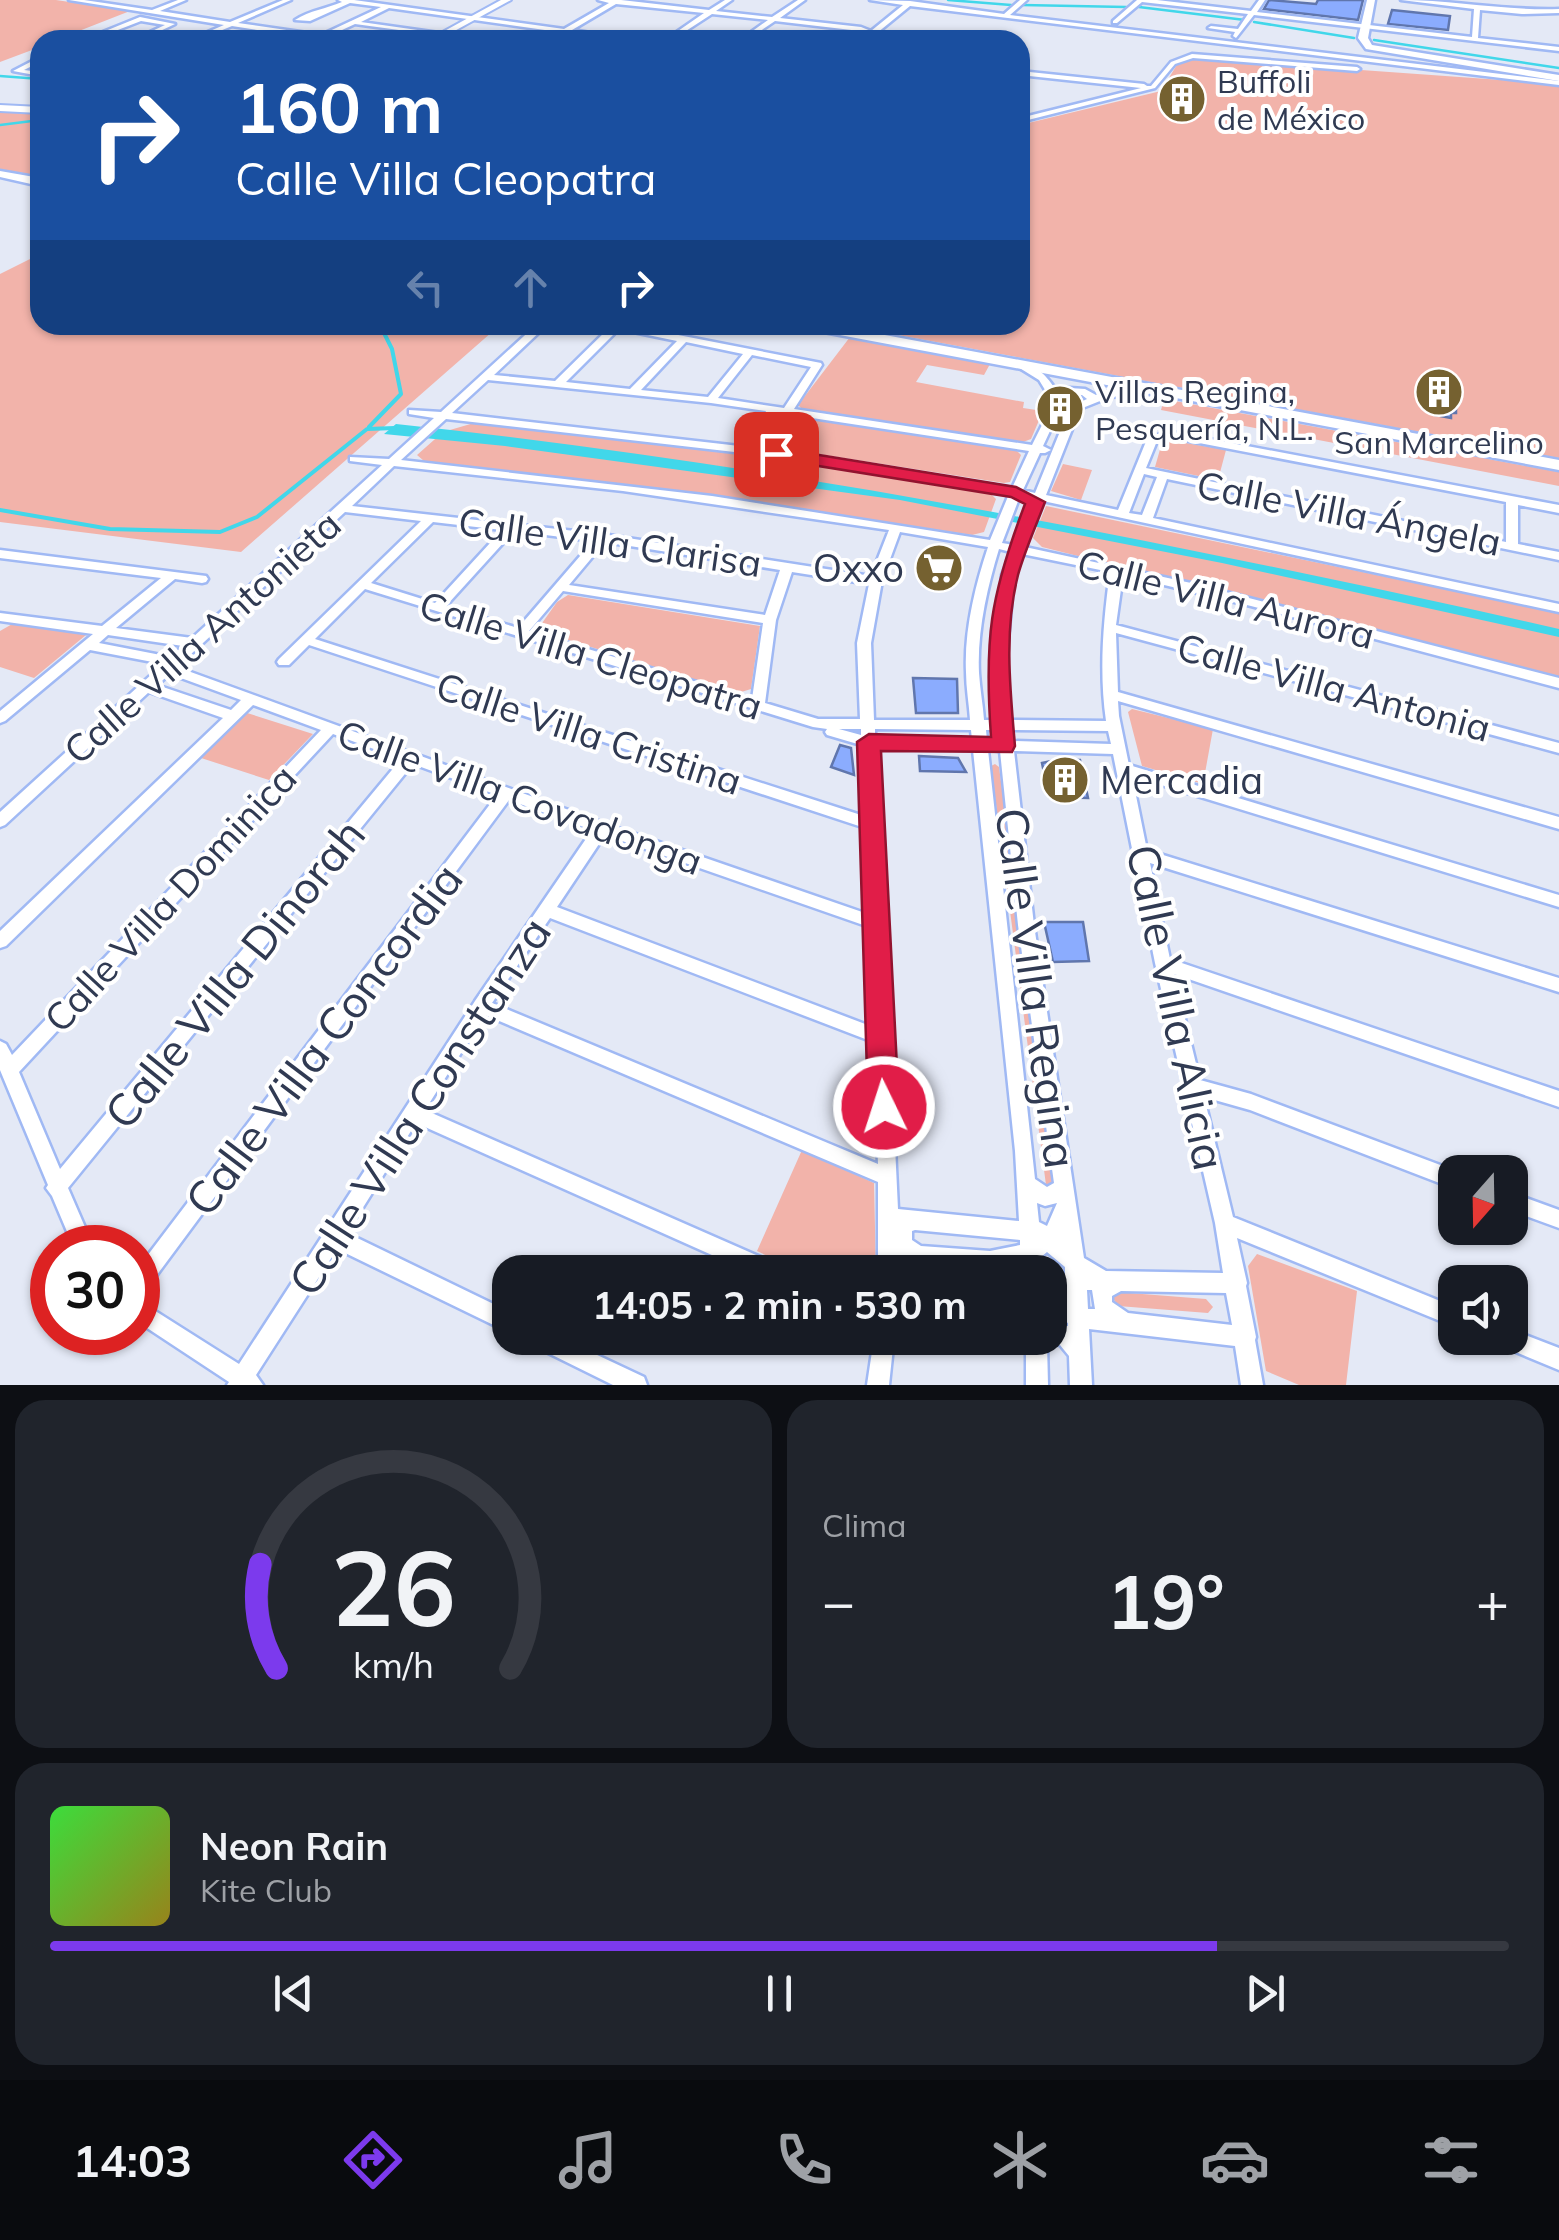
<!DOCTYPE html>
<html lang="es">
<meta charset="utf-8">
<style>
body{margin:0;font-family:Mulish,sans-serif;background:#20242c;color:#f1f3f6;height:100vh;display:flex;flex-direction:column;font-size:38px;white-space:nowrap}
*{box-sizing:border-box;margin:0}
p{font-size:32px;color:#9ea1a6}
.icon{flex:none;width:55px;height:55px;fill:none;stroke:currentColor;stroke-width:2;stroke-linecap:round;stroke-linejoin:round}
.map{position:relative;height:1385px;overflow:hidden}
.details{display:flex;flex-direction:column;gap:15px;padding:15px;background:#0d0f14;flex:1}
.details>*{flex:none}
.hud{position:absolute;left:30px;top:30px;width:1000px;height:305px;border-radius:30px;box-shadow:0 2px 8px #0004;background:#1a4fa0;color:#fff;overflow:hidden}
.needle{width:65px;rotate:200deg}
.fabs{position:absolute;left:1438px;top:1155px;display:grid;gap:20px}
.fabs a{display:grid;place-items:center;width:90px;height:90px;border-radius:20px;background:#171b24;box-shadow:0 2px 8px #0004;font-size:50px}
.speed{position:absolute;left:30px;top:1225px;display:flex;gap:20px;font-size:50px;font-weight:700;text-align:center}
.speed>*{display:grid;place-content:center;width:130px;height:130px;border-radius:50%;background:#171b24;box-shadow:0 2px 8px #0004;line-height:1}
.speed .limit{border:15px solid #d22;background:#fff;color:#111}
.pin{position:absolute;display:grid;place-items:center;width:85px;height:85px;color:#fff;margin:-42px;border-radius:20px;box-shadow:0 5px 15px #0006}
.me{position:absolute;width:110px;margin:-55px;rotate:356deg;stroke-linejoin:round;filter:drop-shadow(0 0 8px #0008)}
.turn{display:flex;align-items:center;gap:35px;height:210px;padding:0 40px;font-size:45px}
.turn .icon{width:130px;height:130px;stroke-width:2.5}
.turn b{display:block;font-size:70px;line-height:85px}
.lanes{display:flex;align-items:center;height:95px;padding:0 40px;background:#0003;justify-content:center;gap:50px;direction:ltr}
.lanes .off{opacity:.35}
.big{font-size:75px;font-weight:700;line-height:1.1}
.details .widget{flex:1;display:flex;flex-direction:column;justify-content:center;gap:15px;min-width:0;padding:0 35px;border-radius:30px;background:#20242c}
.details .dial{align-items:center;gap:0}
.dial svg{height:260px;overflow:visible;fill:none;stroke:#363941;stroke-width:7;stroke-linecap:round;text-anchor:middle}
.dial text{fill:#f1f3f6;stroke:none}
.song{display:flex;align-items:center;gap:30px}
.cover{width:120px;height:120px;border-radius:15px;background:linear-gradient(135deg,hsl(120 70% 55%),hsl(50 70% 35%))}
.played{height:10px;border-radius:5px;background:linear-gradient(90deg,#7c3aed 80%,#363941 80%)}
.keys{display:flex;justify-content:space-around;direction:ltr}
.heat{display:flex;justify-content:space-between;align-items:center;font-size:55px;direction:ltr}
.details .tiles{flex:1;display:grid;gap:15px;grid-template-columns:1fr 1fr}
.widget:last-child{grid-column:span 2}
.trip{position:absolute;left:492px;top:1255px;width:575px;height:100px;border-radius:30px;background:#171b24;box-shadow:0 2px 8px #0004;font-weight:700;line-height:100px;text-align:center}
.dock{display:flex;height:160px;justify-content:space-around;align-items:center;background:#090b0e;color:#9ea1a6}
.dock .icon{width:70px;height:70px}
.dock .current{color:#7c3aed}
.dock b{font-size:45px;color:#f1f3f6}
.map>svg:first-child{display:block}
</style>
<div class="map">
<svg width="1559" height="1385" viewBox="0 0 1559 1385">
<rect width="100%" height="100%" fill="#e4e9f6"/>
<!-- green -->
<path fill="#f2b3aa" d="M0,0H56L130,11L56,40H40V47L0,62Z
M1191,58L1559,84V458L844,325H1020V125L1161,91L1178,63Z
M0,111L40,112V176L0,169Z
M40,254V325H500L241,552L0,522V274Z
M850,337L990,364L984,375L927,365L916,382L1024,402L1023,408L1043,411L1031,439L1023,442L803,410L798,405Z
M1164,399L1559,472V486L1161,410Z
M809,418L1017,451L1021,455L1010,482L1004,483L787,449L801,421Z
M474,423L691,446L989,492L996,499L984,532L972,535L684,491L424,461L417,455L443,432Z
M1163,439L1226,450L1218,480L1155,467Z
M1063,464L1092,470L1081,500L1051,491Z
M1046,506L1559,613V677L1042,547L1033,538Z
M568,595L760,626L751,689L738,693L546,633L540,626L557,602Z
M14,623L82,633L86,635L34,678L0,667V631Z
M1132,709L1213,729L1203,784L1142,766L1128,712Z
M244,712L313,734L269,780L198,757Z
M995,764L999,767L1056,1185L1052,1188L1046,1185L991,766Z
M802,1150L874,1183L876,1272H801L757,1251Z
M1257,1254L1357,1291L1346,1385H1299L1266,1371L1248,1266Z
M1117,1292L1206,1299L1213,1307L1208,1313L1118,1306L1110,1294Z"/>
<!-- water -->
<path fill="#41d7ea" d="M396,424C760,462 1117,532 1475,610L1559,629V637L1222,563L900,500L505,446L384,434Z"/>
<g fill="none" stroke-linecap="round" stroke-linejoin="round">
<!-- stream-far1 -->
<path stroke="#41d7ea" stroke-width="2.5" d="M948,0L1011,5
M1022,5L1126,7
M1139,7L1245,20
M1254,22L1354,38
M1374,40L1559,68
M0,76L40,79
M0,125L40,120"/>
<!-- stream -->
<path stroke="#41d7ea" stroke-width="4" d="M369,427L401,394L392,349L380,325
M0,510L110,529L220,532L257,517L367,429L395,428"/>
</g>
<!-- building -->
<path fill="#8bacfe" stroke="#6076ad" stroke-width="2.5" d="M1269,0L1316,4L1318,0H1363L1358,20L1264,9Z
M1392,10L1450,16L1448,30L1388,24Z
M1440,389L1456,392V413H1451V418L1435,415Z
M933,553L953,556L948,579L925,576Z
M913,678L957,679L958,713H916Z
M840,745L851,748L854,775L831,767Z
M919,756L958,758L966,772L920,771Z
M1056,760H1080L1088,798L1049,797L1042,763Z
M1044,922H1083L1089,961L1053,962Z"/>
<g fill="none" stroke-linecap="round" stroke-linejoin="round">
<!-- minor casing -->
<g stroke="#a0b9f4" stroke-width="5">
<path id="minor" d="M69,0H84L152,10L178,0H186L160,11L230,22L283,0H291L238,23L321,35L381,7L350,3L310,21L295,20C310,10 326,9 342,2L338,0H354L564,29L609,3L598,0H621L709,10L725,0H732L716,11L772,17L798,0H805L780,18L861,27L871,31L903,5L870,0L910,1L1004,14L1020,0H1027L1010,15L1559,81V85L910,6L877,33L893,40H884L860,31L775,21L747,40H740L768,20L712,14L672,40H665L704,13L616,4L572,30L634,40C613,40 593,34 572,34C563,34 556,39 547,40L559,32L389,8L361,22L446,34L443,36L355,24L329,36L342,40H320L232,26L198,40H189L224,25Z
M1137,0H1157L1251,11L1259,0H1265L1257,12L1472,37L1474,9L1401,0C1454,0 1506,11 1559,9V13L1522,14L1480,10L1478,38L1559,47V51L1254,15L1236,38L1233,36L1235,32L1208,28L1211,26L1238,29L1248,14L1142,2L1117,23H1113V21Z
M140,17L175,24L141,40H133L165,25L141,21L92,40H83Z
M1192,54L1357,67L1360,69L1357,71L1193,58L1175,64L1155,88L1020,122V118L1141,88L1020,75V71L1144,84L1147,86H1151L1171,62Z
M40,57V62L24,70L40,72V76L13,71Z
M536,325H547L494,375L555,381L610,327L607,325H627L821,363L822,365L794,409L1032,445L1053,403L1039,380L1018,367V363C1033,362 1046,375 1054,387L1085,389L1096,395L1108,391L1158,389V393L1110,397L1080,409L1046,495L1118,510L1147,439L1168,431L1559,505V513L1518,505V544L1559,552V560L1167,479L1153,518L1559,604V612L1043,501L1025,547L1191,583L1559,678V688L1251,606L1123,575L1116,625L1559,743V753L1116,633L1118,692L1559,817V829L1118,701L1119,716L1129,765L1559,895V907L1132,776L1147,850L1559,978V992L1150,863L1170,959L1559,1091V1107L1174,974L1200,1080L1251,1094L1459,1172H1455V1189L1250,1110L1204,1097L1233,1217L1455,1307V1327L1237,1238L1247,1283L1246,1286L1256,1337L1255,1340L1263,1385H1241L1235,1346L1089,1329L1092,1385H1070L1069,1356L1060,1345L1047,1343L1048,1385H1026V1338H1050V1324L1068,1326V1323L1050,1312V1282L1065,1274V1267L1047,1252L1041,1257L1042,1272H1022L1021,1264L990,1270L898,1263V1272H878V1182L485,1015L425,1110L779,1265L782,1272H750L416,1123L347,1233L510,1312V1333L337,1249L256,1375L263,1385H227L229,1382L138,1322V1300L239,1364L475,1001L592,830L509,800L145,1291L138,1294V1268L497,795L413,764L68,1188L94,1248H74L52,1196L46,1188L48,1185L0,1070V1041L6,1044L12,1055L321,730L253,705L6,946L0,948V931L223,718L149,692L5,825L0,827V812L163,664L90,650L5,721L0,723V711L93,634L0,621V613L102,626L161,578L0,558V550L206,576L208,579L206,582L202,583L175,579L116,628L192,638L382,465L350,461V457L389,459L434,418L409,414V410L441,412ZM619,329L677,341L630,389L566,382ZM686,342L743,354L708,397L641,390ZM752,355L811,367L784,408L718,398ZM488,380L711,403L766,411L748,447L452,413ZM1058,394L1082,395L1087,399L1070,407L1035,493L1023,490L1040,453H1045L1051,450L1043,446L1063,403ZM776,413L789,415L772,451L759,449ZM799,416L1029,451L1012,488L782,452ZM446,419L752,454L1009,494L990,540L712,496L401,460ZM1168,437L1506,502V542L1146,468L1157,441ZM394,466L623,491L889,530L871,576L602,534L352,506ZM1144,474L1157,477L1142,515L1129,513ZM1020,496L1033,499L1014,545L1002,543ZM345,512L421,521L279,659L277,662L279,665H289L309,645L865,828L868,914L607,824L177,667ZM433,522L502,530L435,603L371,583ZM514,531L593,541L518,628L446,606ZM900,532L988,547C975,586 964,631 966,672C966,688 969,704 970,720H874L871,643L882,581ZM605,542L780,570L765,615L569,585ZM999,549L1011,552L1002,575L991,672L996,720H984C983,705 980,689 979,673C977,632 987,588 999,549ZM1022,554L1110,572C1103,622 1099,672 1106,721L1010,720L1005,672L1014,575ZM792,572L869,584L857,643L860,719H818L765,703L776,620ZM365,589L813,727L827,729L825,732L827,735L861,745L864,816L315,639ZM563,591L763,623L752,699L529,631ZM108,635L183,646L171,657L99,643ZM170,674L241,700L231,710L157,685ZM839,729H861V735ZM875,729L971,730L972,740L875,737ZM986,730H997L998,741L987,740ZM1012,730L1108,731L1111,744L1013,741ZM333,734L401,759L60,1169L19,1072ZM876,747L973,750L1015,1151L1019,1221L898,1209ZM988,750L1000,751L1018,925L1054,1183L1047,1187L1035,1179ZM1014,751L1113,754L1155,963L1215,1223L1223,1273L1106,1271L1084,1258L1034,925ZM605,835L869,927L873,1027L557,907ZM550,918L873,1042L878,1164L492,1003ZM1037,1203L1045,1206L1057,1203L1047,1226L1039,1222ZM915,1230L1020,1240V1245L990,1251L921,1246L912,1240V1231ZM1087,1290H1092L1095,1309H1088ZM1121,1291L1226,1293L1232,1325L1128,1313L1112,1302V1296Z
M1510,1192L1559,1210V1228L1510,1210Z
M1510,1329L1559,1348V1370L1499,1345L1496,1338H1510Z
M529,1338H561L644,1377L647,1385H613L532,1345Z
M874,1338H894L889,1385H867Z"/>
</g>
<!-- tertiary casing -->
<g stroke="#a0b9f4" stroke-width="4">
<path id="tertiary" d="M501,0H511L438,40H428Z
M0,105L40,107V113L0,111Z"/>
</g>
<!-- secondary casing -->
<g stroke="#a0b9f4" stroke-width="5">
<path id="secondary" d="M1367,0H1375L1368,38L1372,45L1559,75V81L1366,49L1358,38Z
M0,171L40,178V186L0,177Z
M801,325H831L1559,460V470L808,329Z"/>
</g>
<!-- minor -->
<use href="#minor" fill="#fff" fill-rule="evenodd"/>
<!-- tertiary -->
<use href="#tertiary" fill="#fff" fill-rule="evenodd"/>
<!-- secondary -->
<use href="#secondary" fill="#fff" fill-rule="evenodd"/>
</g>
<!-- route -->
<path fill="#e11d48" stroke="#92132f" stroke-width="2.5" d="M776,448L1016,487L1045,502C1036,526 1025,550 1018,575C1004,630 1010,689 1015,746L1012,752L881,751L899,1107L894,1117L884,1121L873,1117L868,1107L857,742L869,734L991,737C984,639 990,596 1025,504L1011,497L769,458L767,454Z"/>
<!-- icons -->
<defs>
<g id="building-disc" transform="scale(2.5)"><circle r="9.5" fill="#756130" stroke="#fff"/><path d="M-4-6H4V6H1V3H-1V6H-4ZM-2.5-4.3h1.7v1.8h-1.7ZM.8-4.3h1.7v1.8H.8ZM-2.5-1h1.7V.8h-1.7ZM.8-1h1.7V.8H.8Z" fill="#fff"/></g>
<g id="supermarket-disc" transform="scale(2.5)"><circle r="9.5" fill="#756130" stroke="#fff"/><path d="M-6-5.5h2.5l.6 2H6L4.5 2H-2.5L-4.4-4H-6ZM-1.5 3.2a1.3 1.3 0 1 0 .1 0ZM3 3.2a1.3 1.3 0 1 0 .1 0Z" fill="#fff"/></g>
</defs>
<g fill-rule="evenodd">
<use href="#building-disc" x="1182" y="99"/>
<use href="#building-disc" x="1439" y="392"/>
<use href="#building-disc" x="1060" y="409"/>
<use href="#supermarket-disc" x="939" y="568"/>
<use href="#building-disc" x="1065" y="780"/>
</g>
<g text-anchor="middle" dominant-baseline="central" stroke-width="8" stroke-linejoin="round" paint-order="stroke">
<!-- far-poi labels -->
<g font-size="32" fill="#303a52" stroke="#fff" text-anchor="start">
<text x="1217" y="81">Buffoli<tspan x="1217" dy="37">de México</tspan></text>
<text x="1095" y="391">Villas Regina,<tspan x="1095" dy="37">Pesquería, N.L.</tspan></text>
<text x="1439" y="442" text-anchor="middle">San Marcelino</text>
</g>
<!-- street labels -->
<g font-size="38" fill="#303a52" stroke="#fff">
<text transform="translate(1349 513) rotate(11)">Calle Villa Ángela</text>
<text transform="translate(610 542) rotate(8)">Calle Villa Clarisa</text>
<text transform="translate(1226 599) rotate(14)">Calle Villa Aurora</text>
<text transform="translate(202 637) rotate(-42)">Calle Villa Antonieta</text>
<text transform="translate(591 655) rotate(17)">Calle Villa Cleopatra</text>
<text transform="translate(1334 687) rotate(15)">Calle Villa Antonia</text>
<text transform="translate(589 733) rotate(18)">Calle Villa Cristina</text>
<text transform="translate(520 797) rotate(20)">Calle Villa Covadonga</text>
<text transform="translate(170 898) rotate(-47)">Calle Villa Dominica</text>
</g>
<!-- poi labels -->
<g font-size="38" fill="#303a52" stroke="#fff" text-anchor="end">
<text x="904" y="568">Oxxo</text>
<text x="1100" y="780" text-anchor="start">Mercadia</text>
</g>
<!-- near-street labels -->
<g font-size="45" fill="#303a52" stroke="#fff">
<text transform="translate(234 973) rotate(-51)">Calle Villa Dinorah</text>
<text transform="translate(1037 988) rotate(82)">Calle Villa Regina</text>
<text transform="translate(1177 1007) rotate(78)">Calle Villa Alicia</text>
<text transform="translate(323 1039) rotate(-53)">Calle Villa Concordia</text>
<text transform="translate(419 1106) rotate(-57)">Calle Villa Constanza</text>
</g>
</g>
</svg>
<div class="fabs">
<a><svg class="needle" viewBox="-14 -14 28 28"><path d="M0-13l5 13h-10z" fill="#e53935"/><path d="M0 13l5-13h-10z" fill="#9ea1a6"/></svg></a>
<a><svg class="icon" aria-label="sound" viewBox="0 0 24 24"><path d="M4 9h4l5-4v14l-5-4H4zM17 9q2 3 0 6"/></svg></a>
</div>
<div class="speed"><div class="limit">30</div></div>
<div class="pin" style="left:776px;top:454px;background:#d93025"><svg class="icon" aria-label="arrive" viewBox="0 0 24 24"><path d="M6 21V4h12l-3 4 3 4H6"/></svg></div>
<svg class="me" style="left:884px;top:1107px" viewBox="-20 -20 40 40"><circle r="17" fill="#e11d48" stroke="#fff" stroke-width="3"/><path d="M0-11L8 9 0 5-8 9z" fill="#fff"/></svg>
<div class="trip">14:05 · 2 min · 530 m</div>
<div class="hud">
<div class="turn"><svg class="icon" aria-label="right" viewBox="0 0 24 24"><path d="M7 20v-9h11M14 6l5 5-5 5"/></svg><div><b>160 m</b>Calle Villa Cleopatra</div></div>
<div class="lanes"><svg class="icon off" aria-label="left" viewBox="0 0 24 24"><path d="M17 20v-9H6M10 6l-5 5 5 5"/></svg><svg class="icon off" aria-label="ahead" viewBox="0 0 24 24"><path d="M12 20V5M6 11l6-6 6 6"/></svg><svg class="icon" aria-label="right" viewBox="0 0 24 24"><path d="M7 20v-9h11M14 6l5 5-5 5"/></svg></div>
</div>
</div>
<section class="details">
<div class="tiles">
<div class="widget dial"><svg viewBox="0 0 100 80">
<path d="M14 69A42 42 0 1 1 86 69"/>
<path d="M14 69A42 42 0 0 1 9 37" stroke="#7c3aed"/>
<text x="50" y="56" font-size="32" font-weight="700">26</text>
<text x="50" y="72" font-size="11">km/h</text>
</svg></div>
<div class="widget"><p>Clima</p>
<div class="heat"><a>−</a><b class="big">19°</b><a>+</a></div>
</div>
<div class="widget">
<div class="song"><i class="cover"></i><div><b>Neon Rain</b><p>Kite Club</p></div></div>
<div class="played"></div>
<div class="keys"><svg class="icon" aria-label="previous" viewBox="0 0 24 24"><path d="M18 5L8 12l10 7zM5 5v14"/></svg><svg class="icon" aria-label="pause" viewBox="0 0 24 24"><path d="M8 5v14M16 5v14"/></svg><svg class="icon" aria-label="next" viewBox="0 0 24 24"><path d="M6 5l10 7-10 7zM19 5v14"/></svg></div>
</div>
</div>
</section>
<nav class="dock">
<b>14:03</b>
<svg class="icon current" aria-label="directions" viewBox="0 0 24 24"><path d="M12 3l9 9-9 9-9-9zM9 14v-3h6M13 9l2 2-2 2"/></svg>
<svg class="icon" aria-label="music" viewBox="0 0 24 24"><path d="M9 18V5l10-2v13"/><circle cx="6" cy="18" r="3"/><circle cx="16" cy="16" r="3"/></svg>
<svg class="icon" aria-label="phone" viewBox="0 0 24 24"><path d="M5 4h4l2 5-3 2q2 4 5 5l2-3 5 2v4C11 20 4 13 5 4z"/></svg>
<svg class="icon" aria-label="climate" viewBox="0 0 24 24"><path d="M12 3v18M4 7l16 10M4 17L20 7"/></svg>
<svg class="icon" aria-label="car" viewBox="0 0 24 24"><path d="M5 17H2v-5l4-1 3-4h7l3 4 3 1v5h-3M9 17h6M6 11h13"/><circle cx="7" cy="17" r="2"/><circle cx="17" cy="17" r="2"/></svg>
<svg class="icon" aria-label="filters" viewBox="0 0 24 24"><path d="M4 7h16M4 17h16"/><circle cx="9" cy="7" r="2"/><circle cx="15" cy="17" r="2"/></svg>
</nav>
